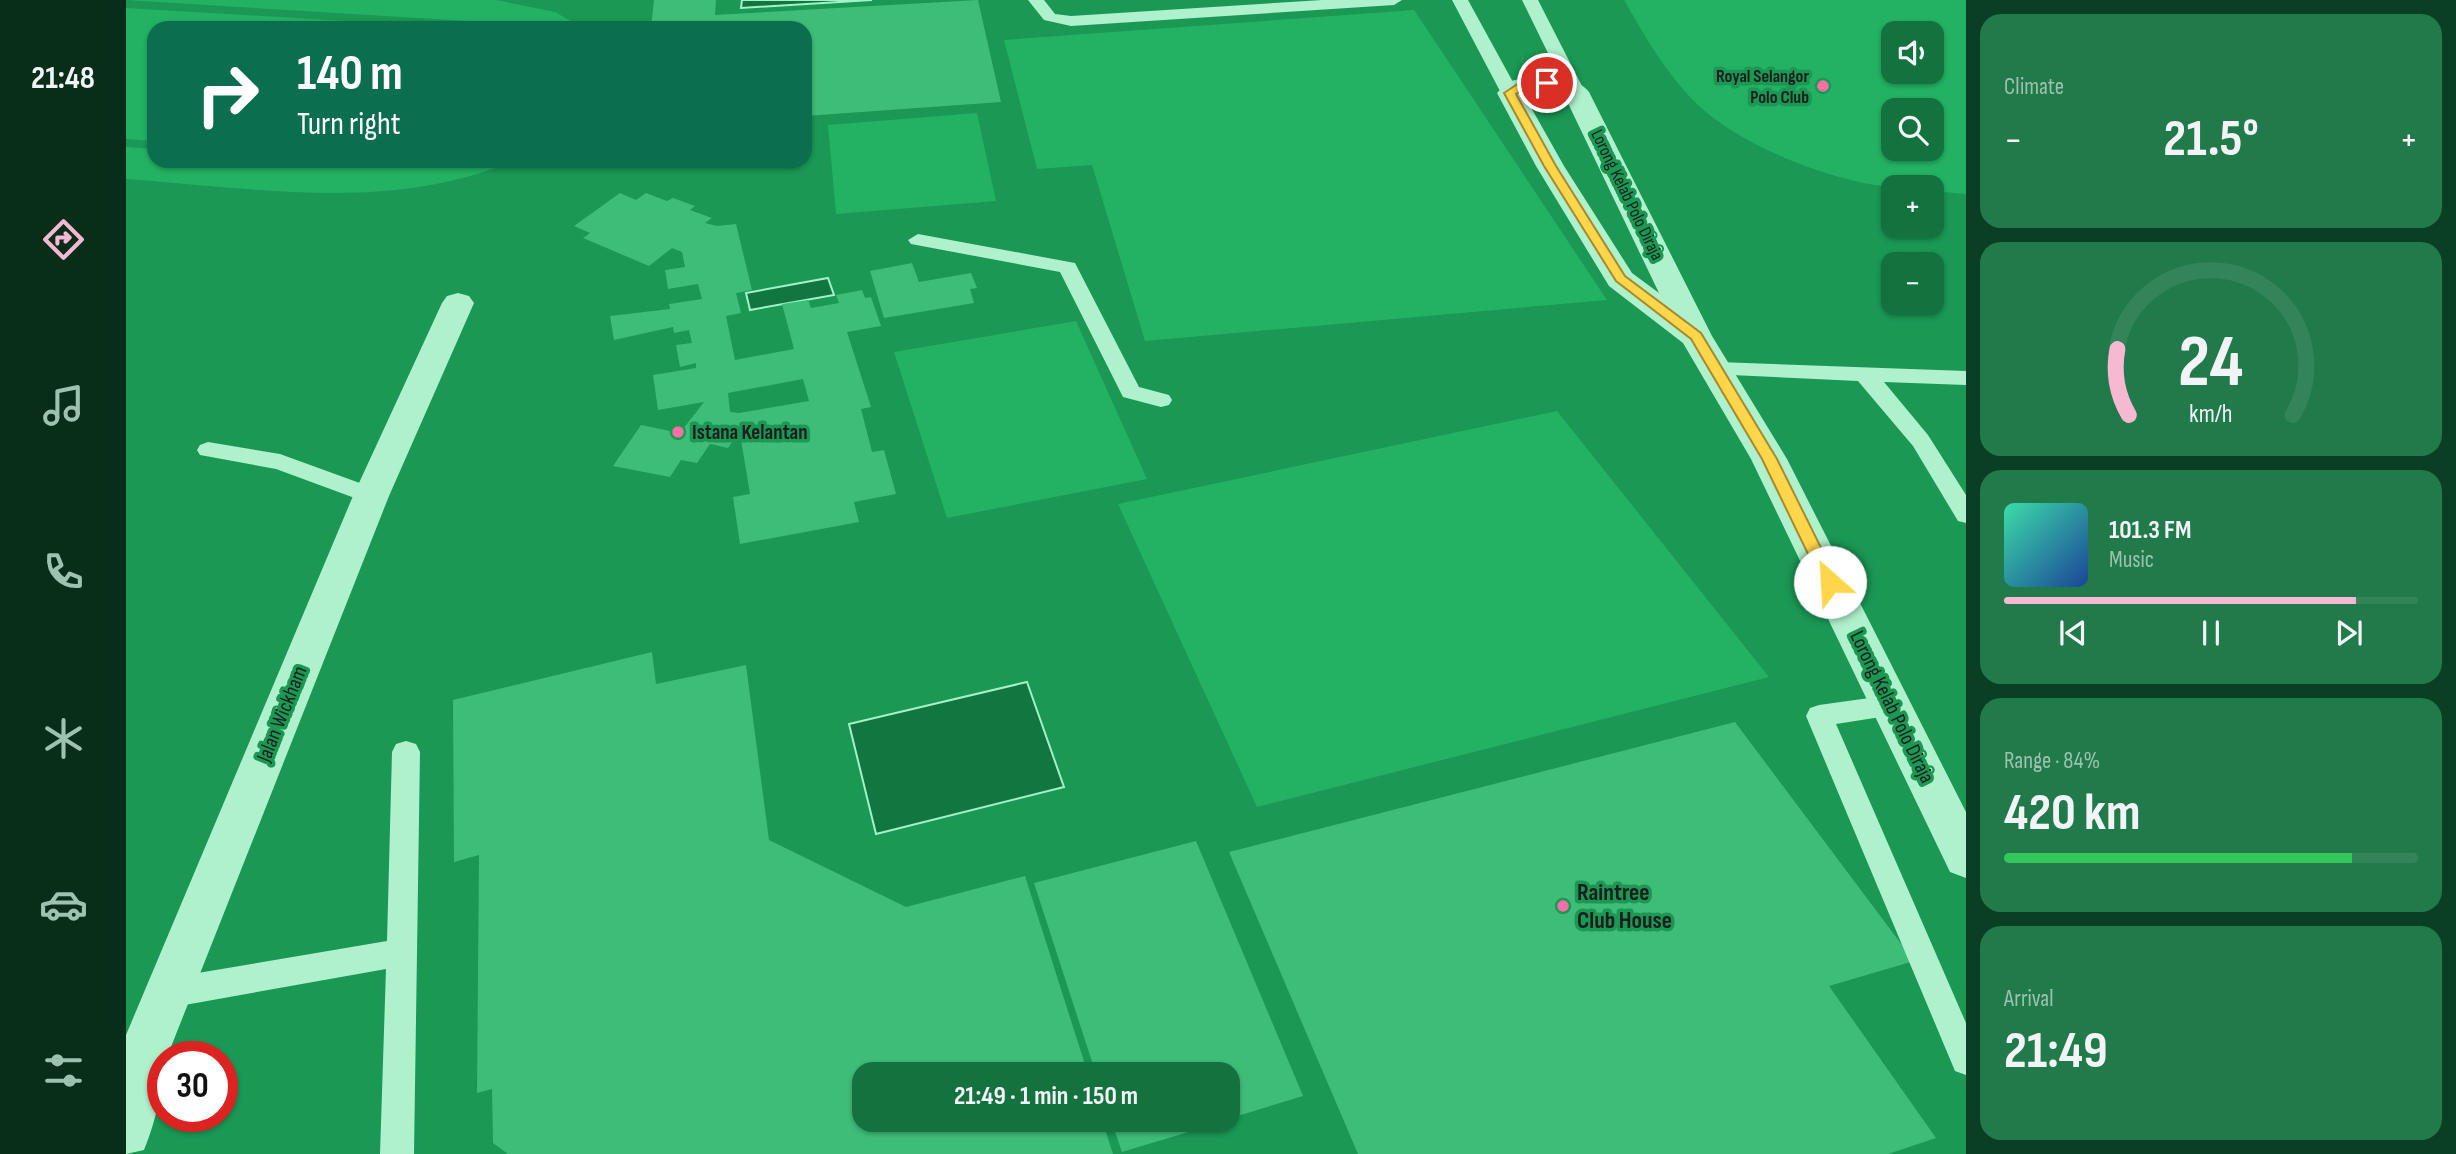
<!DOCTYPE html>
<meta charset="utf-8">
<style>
body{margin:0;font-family:"Sofia Sans Condensed",sans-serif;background:#217a4a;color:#f1f3f6;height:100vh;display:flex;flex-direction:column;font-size:26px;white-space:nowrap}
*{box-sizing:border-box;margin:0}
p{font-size:23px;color:#9dc2b0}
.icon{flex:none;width:38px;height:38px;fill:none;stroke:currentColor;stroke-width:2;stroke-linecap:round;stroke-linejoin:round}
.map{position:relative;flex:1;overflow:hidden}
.details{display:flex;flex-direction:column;gap:14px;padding:14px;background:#0b3f23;width:490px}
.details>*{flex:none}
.banner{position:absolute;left:21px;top:21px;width:665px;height:147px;border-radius:21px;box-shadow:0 2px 5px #0004;background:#0b6e4f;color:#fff;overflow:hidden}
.tools{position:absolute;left:1755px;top:21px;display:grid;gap:14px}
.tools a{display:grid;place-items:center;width:63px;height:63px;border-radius:14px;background:#14723f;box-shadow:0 2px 5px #0004;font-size:35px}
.speed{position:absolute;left:21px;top:1041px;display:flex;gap:14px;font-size:35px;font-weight:700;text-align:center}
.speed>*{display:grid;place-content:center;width:91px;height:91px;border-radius:50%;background:#14723f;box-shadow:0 2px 5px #0004;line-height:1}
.speed .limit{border:10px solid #d22;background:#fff;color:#111}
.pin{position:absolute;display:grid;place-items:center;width:60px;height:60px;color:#fff;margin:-30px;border:4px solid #fff;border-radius:50%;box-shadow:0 2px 7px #0007}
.me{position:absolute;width:77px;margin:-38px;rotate:334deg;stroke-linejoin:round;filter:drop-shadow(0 0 5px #0008)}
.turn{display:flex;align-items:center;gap:24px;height:147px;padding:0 35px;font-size:32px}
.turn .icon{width:91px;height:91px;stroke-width:2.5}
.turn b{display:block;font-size:49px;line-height:60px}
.big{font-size:52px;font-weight:700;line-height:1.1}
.details .widget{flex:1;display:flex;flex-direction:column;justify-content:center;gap:10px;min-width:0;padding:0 24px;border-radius:21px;background:#217a4a}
.details .dial{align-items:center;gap:0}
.dial svg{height:182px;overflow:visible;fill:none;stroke:#338459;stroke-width:7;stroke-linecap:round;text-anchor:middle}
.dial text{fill:#f1f3f6;stroke:none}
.song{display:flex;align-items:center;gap:21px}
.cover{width:84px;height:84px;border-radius:10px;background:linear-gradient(135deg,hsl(160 70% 55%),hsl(220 70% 35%))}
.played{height:7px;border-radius:4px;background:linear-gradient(90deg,#f7b8d2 85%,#338459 85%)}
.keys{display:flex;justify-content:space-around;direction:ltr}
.heat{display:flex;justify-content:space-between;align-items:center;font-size:38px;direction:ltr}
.charge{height:10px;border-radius:5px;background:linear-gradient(90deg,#34c759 84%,#338459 0)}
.trip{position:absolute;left:726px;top:1062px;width:388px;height:70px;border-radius:21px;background:#14723f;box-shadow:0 2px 5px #0004;font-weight:700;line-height:70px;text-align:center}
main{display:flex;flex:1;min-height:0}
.tab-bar{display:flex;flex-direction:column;width:126px;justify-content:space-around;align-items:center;background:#082e19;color:#9dc2b0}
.tab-bar .icon{width:49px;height:49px}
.tab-bar .selected{color:#f7b8d2}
.tab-bar b{font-size:32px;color:#f1f3f6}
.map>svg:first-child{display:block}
</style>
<main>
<nav class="tab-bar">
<b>21:48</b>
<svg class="icon selected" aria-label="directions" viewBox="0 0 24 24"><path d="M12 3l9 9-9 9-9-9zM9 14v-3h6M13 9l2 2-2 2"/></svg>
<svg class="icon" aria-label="music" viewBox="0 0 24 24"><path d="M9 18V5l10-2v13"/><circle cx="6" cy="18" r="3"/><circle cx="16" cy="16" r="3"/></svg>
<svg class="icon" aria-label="phone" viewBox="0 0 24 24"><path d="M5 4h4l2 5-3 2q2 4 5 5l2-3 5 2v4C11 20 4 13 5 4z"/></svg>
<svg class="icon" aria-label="climate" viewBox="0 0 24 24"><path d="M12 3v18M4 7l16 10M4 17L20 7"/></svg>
<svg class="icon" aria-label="car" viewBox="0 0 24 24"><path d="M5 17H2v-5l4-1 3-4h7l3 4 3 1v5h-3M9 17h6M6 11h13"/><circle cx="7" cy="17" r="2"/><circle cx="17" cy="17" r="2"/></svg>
<svg class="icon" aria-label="filters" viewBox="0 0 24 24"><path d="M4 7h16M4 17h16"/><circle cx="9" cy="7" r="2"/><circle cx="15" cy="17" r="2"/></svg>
</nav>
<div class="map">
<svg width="1840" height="1154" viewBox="0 0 1840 1154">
<rect width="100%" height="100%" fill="#1a9854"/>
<!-- green -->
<path fill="#23b263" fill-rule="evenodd" d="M0,0H370L429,12L457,28H381L341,21Z
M1498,0H1840V194L1806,191V187C1792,187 1777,189 1763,187C1701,180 1608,144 1564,97C1537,68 1518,35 1498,0ZM1768,33H1806V72H1768ZM1768,110H1806V149H1768Z
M0,8L337,28H28V141L0,139Z
M1288,10L1481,300L1019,341L966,165L911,169L878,40Z
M851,113L870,201L710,214L702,125Z
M0,147L28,149V161H387C264,213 129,188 0,179Z
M950,321L1021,479L821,518L768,352Z
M1431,411L1643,677L1131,807L992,504Z"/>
<!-- water -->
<path fill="#127641" stroke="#a2f2c5" stroke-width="2" d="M616,0H746L615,8Z
M702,278L708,295L624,310L620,293Z
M901,682L938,787L750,834L723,724Z"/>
<!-- building -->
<path fill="#3ebd78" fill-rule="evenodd" d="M528,0H590L589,15L852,0L875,102L679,116V28H525Z
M494,193L510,200L520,193L541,201L547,198L569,206L564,210L586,218L579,223L591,226L610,224L626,290L610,293L615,313L600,316L609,360L668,349L656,304L682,300L685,308L713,303L710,295L736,290L739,298L745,297L755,326L721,332L745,407L735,409L746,452L758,450L770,494L728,502L733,522L614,544L607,497L624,494L615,440L608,439L602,448L584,444L571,463L555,460L544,477L487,466L515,425L554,433L578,402L532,410L527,375L570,368V363L554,367L550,345L566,343L563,330L548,333L547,327L488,340L484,316L544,309L543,304L576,299L572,284L542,289L539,270L559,267L556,252L546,248L523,266L457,238L464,233L448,226ZM677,379L683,401L613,413L604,412L602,393Z
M786,263L793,282L845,273L851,288L844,289L848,303L758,318L744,271Z
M526,652L530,684L620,665L643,840L780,907L899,876L962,1074H738V1120H976L987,1154H382L367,1143L366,1089L351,1093L353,855L328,862L327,700Z
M1609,722L1788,961L1703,986L1810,1138L1762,1154H1232L1103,852Z
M1070,841L1177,1096L1102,1119V1074H970L908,883Z
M985,1120H1099V1121L996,1152Z"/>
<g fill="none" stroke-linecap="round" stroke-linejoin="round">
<!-- lane -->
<path fill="#aff1cc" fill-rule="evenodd" d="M902,0H918L929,14L945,16L1196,0H1276L1268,5L945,26L918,20Z
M1326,0H1342L1393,93L1390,97L1384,98L1375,93Z
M1396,0H1412L1459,92L1456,96L1450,97L1441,92Z
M792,234L949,263L1013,387L1043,395L1046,400L1043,405L1035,407L997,397L934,272L785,244L782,240Z
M1592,362L1840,371V385L1758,382L1802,435L1840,495V523L1832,521L1787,446L1732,381L1584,374L1581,369L1584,364Z
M82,442L154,454L253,490L257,496L253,502L245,504L150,469L74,455L71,450L74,445Z
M1765,695L1774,698L1778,706L1774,714L1710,724L1840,1023V1075L1829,1071L1680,716L1684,708L1693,705Z
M280,741L290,744L294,752L288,1154H254L260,969L42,1008L31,1003L27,993L31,983L42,978L261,941L266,752L270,744Z"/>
<!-- street -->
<path fill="#aff1cc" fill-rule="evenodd" d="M1407,75C1423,75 1454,79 1463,92L1586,336L1661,459L1840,812V878L1824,872L1625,459L1557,343L1483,286L1410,166L1371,93L1382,82ZM1406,91L1439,97L1533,293L1506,273L1438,166L1398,95Z
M332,293L343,296L348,303L263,496L41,1057H37C37,1089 30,1121 18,1150L0,1154V1035L227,496L316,303L321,296Z"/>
</g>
<!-- route -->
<path fill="#ffd54a" stroke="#a68a30" stroke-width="2" d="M1399,79H1421L1426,83C1416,90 1403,85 1390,94L1430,166L1499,276L1575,333L1651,459L1712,582L1710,587H1698L1636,459L1565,339L1490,281L1418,166L1378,93Z"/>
<!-- markers -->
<g fill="#ff6fa7" stroke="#1a9854" stroke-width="2.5">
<circle cx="1697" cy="86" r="7"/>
<circle cx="552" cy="432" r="7"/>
<circle cx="1437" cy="906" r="7"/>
</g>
<g text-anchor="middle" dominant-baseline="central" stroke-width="7" stroke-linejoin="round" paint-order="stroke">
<!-- far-poi labels -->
<g font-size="18" font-weight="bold" fill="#1d1d1d" stroke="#1a9854" text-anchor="end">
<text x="1683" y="76">Royal Selangor<tspan x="1683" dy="21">Polo Club</tspan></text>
</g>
<!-- far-street labels -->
<g font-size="18" fill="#1d1d1d" stroke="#1a9854">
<text transform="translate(1501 195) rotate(64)">Lorong Kelab Polo Diraja</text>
</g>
<!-- poi labels -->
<g font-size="21" font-weight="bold" fill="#1d1d1d" stroke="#1a9854" text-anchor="start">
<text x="566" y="432">Istana Kelantan</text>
</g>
<!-- street labels -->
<g font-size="21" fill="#1d1d1d" stroke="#1a9854">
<text transform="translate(1766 707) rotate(64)">Lorong Kelab Polo Diraja</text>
<text transform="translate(156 714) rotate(-68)">Jalan Wickham</text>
</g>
<!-- near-poi labels -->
<g font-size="24" font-weight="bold" fill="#1d1d1d" stroke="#1a9854" text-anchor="start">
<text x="1451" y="892">Raintree<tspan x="1451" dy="28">Club House</tspan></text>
</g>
</g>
</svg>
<div class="tools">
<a><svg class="icon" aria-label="sound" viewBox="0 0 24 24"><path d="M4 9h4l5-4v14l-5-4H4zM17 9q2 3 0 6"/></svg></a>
<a><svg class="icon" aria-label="search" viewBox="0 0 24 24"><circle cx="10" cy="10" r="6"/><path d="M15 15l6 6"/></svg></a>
<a>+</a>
<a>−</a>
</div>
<div class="speed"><div class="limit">30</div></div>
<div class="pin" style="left:1421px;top:83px;background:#d93025"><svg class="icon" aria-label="arrive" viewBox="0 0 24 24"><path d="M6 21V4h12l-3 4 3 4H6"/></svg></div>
<svg class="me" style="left:1704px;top:582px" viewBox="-20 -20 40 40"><circle r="19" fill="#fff"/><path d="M0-13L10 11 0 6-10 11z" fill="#ffd54a"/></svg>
<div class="trip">21:49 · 1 min · 150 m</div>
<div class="banner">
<div class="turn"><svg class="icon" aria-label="right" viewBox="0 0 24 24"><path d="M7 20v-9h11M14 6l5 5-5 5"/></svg><div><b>140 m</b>Turn right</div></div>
</div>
</div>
<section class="details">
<div class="widget"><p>Climate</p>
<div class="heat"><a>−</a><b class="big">21.5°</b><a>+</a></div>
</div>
<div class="widget dial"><svg viewBox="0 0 100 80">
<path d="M14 69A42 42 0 1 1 86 69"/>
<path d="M14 69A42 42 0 0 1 9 40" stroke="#f7b8d2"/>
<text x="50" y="56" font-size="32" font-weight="700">24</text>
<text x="50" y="72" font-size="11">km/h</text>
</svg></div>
<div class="widget">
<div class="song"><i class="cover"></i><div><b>101.3 FM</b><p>Music</p></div></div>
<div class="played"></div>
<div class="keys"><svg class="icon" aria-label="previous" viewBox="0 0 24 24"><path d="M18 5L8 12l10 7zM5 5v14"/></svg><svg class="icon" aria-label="pause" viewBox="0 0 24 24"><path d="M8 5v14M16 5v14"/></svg><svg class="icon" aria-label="next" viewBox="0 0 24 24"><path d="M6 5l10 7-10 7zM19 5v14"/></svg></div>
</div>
<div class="widget"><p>Range · 84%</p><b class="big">420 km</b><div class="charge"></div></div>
<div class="widget"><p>Arrival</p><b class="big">21:49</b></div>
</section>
</main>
